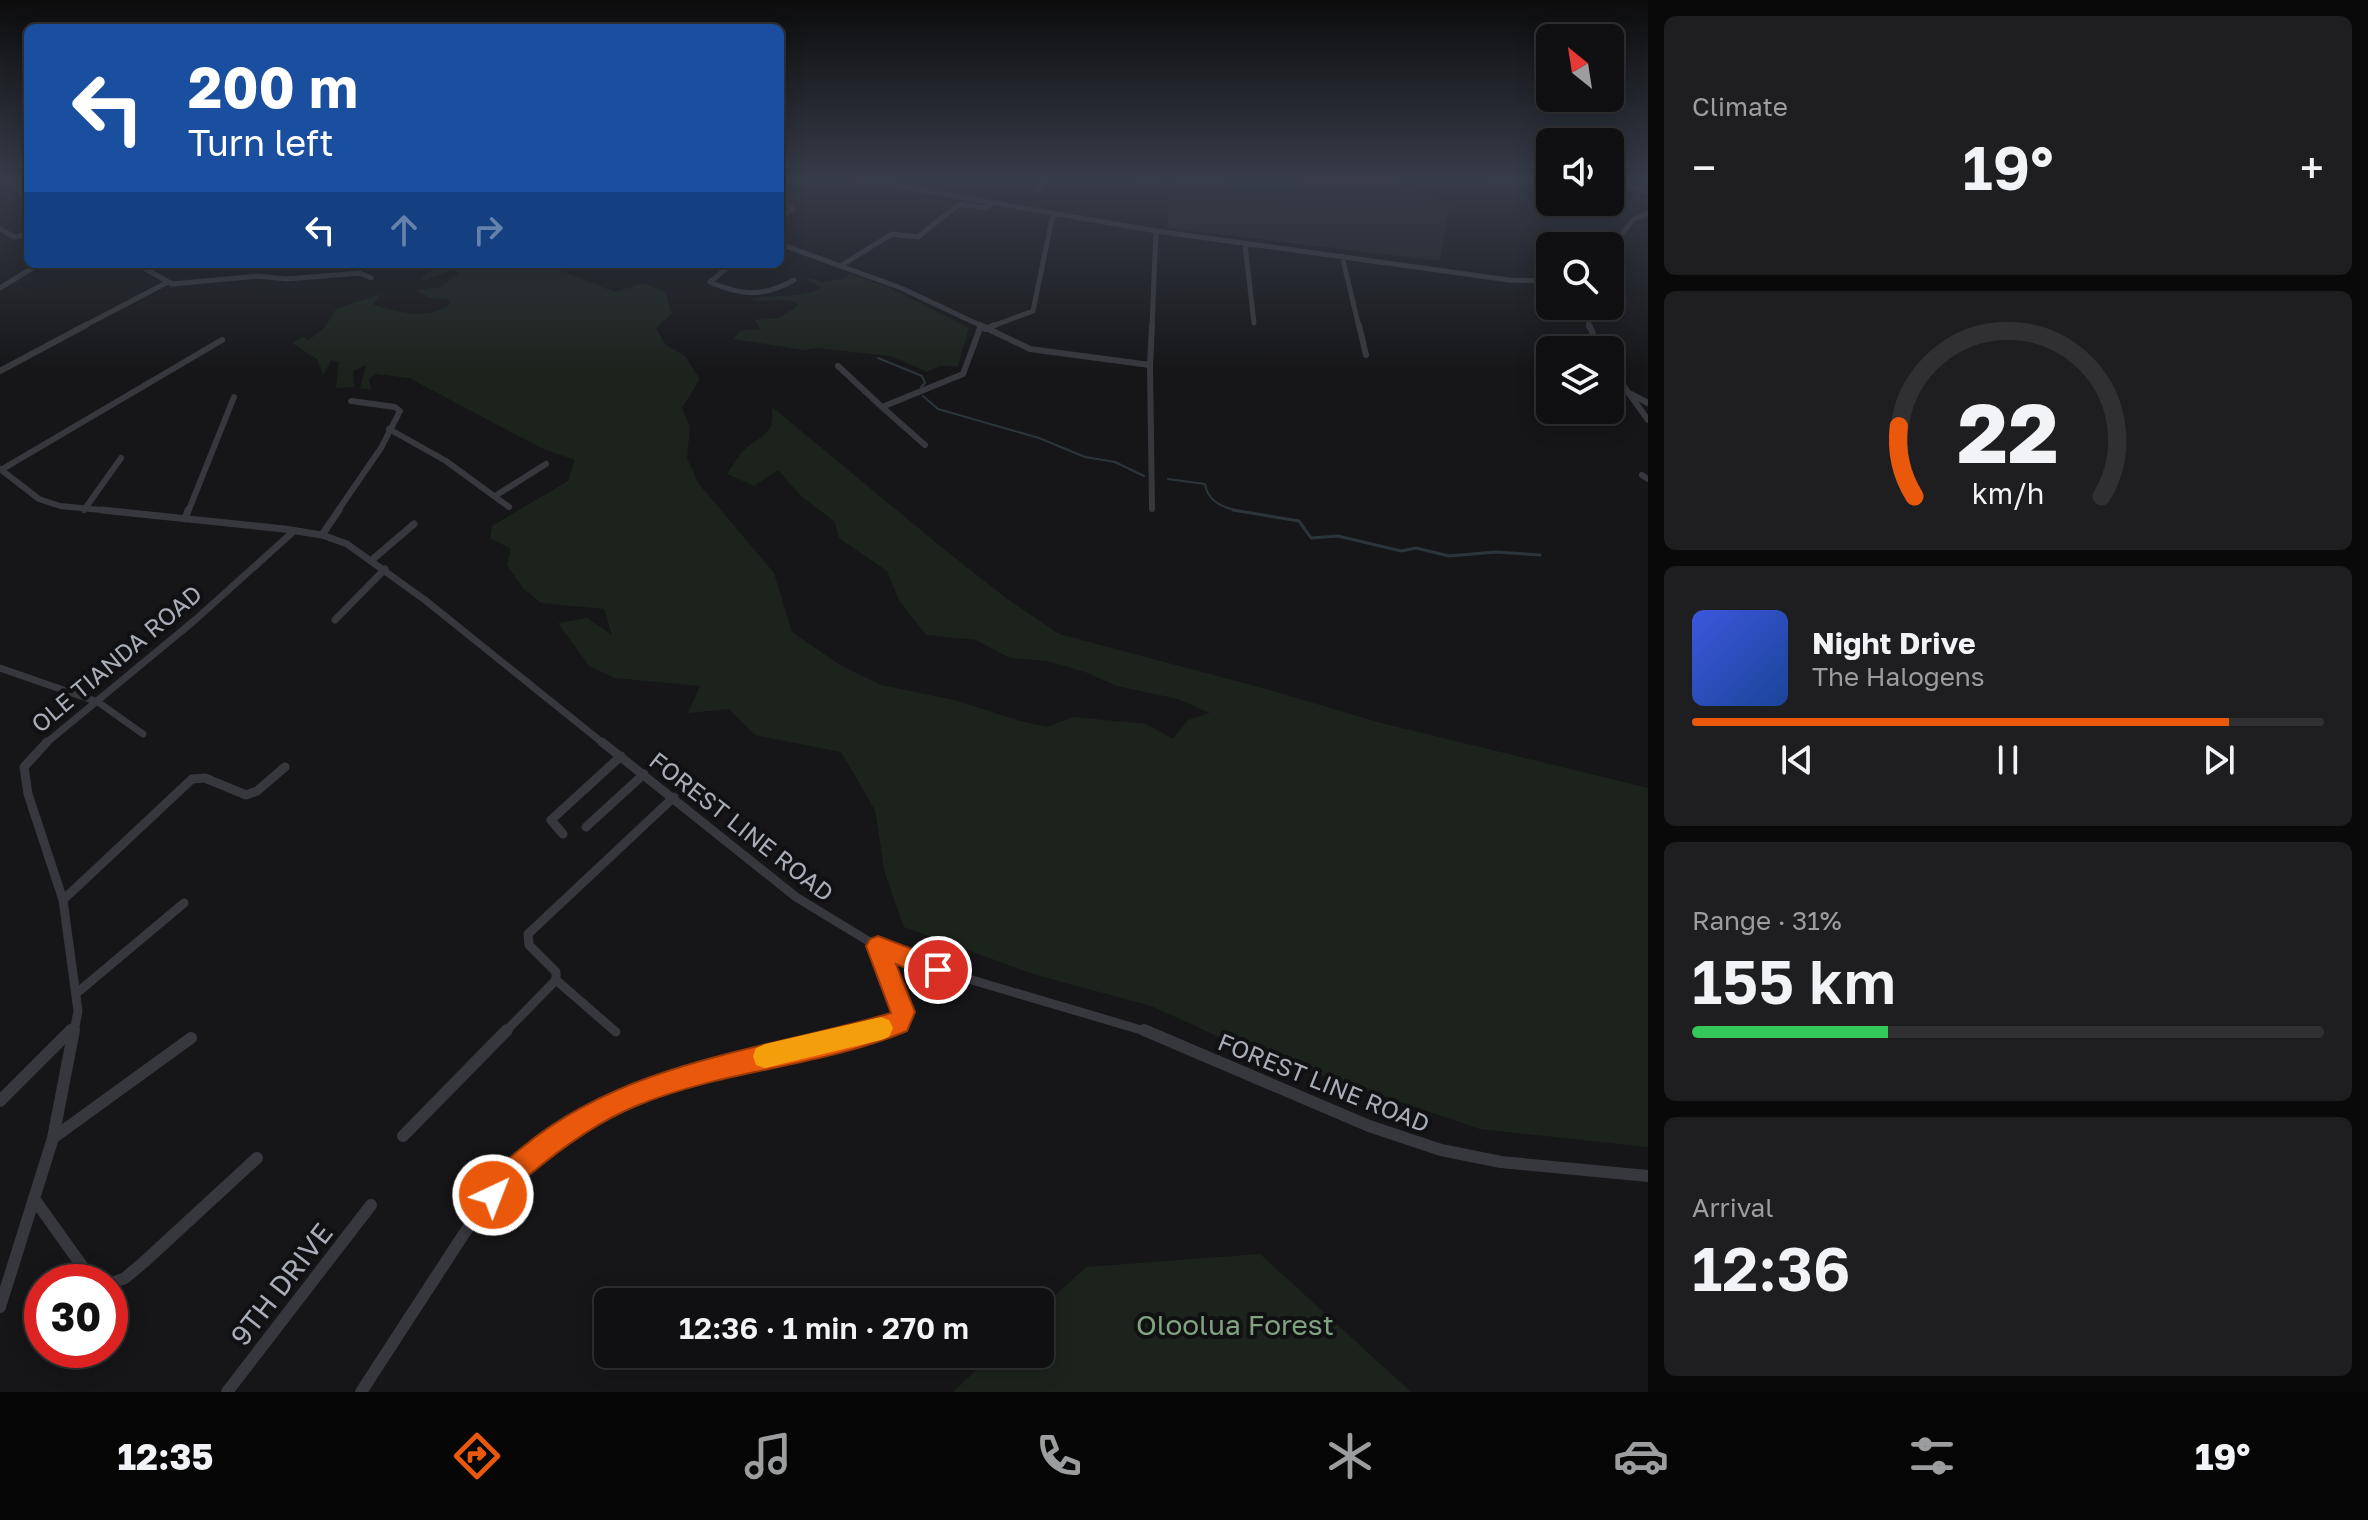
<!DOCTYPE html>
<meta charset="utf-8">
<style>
body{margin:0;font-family:"Golos Text",sans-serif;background:#1e1e20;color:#f1f3f6;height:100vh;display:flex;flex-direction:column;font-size:30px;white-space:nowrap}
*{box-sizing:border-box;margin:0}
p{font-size:26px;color:#9c9d9f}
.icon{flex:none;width:44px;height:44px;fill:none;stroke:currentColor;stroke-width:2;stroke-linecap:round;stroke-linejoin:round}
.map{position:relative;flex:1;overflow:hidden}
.details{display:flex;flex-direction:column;gap:16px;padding:16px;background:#09090a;width:720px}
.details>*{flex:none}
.guide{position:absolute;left:24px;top:24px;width:760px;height:244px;border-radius:12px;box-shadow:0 4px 20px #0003,0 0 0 2px #303032;background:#1a4fa0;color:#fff;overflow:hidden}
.needle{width:52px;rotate:330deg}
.controls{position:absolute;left:1536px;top:24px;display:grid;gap:16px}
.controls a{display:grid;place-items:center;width:88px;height:88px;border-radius:12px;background:#101012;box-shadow:0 4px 20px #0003,0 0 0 2px #303032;font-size:40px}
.speed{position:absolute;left:24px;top:1264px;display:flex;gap:16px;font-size:40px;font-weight:700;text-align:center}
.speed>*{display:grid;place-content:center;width:104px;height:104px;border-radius:50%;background:#101012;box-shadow:0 4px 20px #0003,0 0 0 2px #303032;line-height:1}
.speed .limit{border:12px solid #d22;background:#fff;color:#111}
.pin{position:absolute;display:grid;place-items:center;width:68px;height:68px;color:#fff;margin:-34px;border:4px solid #fff;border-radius:50%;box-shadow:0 2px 8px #0007}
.me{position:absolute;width:88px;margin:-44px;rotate:43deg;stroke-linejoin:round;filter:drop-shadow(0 0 6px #0008)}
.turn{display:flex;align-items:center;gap:28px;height:168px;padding:0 32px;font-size:36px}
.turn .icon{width:104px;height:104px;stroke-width:2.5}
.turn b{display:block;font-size:56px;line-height:68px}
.lanes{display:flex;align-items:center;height:76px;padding:0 32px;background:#0003;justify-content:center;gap:40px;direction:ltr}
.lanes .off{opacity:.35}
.big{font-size:60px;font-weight:600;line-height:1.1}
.details .tile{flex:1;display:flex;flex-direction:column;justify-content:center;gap:12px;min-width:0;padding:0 28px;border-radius:12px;background:#1e1e20}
.details .dial{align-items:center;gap:0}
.dial svg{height:208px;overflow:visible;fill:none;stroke:#303032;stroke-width:7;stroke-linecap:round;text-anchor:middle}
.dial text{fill:#f1f3f6;stroke:none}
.song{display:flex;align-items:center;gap:24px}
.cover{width:96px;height:96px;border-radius:12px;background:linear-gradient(135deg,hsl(230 70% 55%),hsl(220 70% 35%))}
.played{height:8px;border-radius:4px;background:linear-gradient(90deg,#ea580c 85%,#303032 85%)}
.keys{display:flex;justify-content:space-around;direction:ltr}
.heat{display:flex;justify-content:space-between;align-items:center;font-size:44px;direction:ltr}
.charge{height:12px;border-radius:6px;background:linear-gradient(90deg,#34c759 31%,#303032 0)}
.trip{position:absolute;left:594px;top:1288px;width:460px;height:80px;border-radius:12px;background:#101012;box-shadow:0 4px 20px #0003,0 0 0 2px #303032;font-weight:600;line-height:80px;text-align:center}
.menu{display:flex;height:128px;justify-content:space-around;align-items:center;background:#060607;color:#9c9d9f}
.menu .icon{width:56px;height:56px}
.menu .current{color:#ea580c}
.menu b{font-size:36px;color:#f1f3f6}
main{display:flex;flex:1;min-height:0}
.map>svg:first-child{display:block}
</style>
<main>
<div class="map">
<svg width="1648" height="1392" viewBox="0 0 1648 1392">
<rect width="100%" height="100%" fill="#161618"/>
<!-- built -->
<path fill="#222225" d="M1170,178H1406L1402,185L1450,205L1440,261L1167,228Z"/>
<!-- green -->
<path fill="#1c231d" d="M1226,178H1300L1307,197L1229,191Z
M441,264H544L615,292L643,283L665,292L672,314L656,328L665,344L685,356L700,379L682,408L690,427L687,458L699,484L774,573L792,632L840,665L881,685L954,700L1020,721L1047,727L1073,717L1146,724L1173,739L1188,720L1210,713L1178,699L1117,686L1085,672L1047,661L1010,658L976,640L926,635L899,600L887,571L839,538L835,522L800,495L778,470L754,486L727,474C732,467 737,458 742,452C762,432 774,440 772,407L945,550L1006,598L1059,634L1266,689L1381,723L1648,788V1147L1480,1129L1250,1051L1151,1006L1033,974L904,927L885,874L875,810L841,752L755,735L729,709L688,713L700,686L615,678L589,666L558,623L587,618L612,635L604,609L541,603L523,588L507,565L511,549L490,538L492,526L568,481L575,460L541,448L409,378L376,374L369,379L371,390L360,388L366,365L353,371L354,387L336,388L339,362L331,360L323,376L318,360L292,343L303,337L309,340L325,327L336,309L381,294L373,305C398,312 429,321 450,304L449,299L430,298L416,290L442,287L458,273L455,269L419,282L427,272L439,269Z
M849,273L890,288L969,328L958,366H940L927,372L891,356L817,348L803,350L733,339L740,331L760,329L755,320L779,318L799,305C781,294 760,305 750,299C774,294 799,299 821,288L804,277L824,282L846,278Z
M1260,1254L1411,1392H953L993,1354H1040V1310L1086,1267Z"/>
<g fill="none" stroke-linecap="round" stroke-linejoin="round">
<!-- stream-far1 -->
<path stroke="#2c353c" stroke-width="2" d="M878,358L922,376L925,383L921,387
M923,396L938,409L1039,438L1085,457L1115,462L1144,476
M1168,479L1205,484C1208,504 1229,510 1246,512"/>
<!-- stream -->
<path stroke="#2c353c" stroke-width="3" d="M1233,510L1299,521L1311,538L1338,536L1401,551L1416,548L1449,556L1496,552L1540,555"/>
<!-- street-far4 -->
<path stroke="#37383d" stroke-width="5" d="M21,178L10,184L28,197
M851,178L1156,231L1509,280L1550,281
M1129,178L1157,184L1160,178
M1485,178L1504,185H1521
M1610,181L1648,192
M1038,190L1046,178
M780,217L793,209L784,201
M0,229L14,237L28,234
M780,244L901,288L984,327
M1245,244L1254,323
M1610,249L1633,220L1648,213
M1342,256L1359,327
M137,264L172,284L258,276L286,279L360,273L371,278
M732,264L710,282C741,296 764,297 794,280
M842,265L892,234L918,237L959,204L986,208L992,203
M0,288L39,264
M1587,306L1589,327
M82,327L168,282
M990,327L1033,311L1053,214
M1152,327L1156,231"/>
<!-- street-far3 -->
<path stroke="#37383d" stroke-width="6" d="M980,325L1030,349L1150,365L1152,325
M1359,325L1366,355
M1589,325L1600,350
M985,329L995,325
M1150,365L1152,509
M838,366L882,407L963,374L980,328
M1610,367L1648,420
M0,371L86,325
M1631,394L1648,403
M882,407L925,445
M389,429L446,461L509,507
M0,469L39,499L60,506L122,512
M1,470L222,340
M1642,475L1648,479
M495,496L546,464
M84,510L121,458
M188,512L234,397
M337,512L381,448L400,411L395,407L351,401"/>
<!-- street-far2 -->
<path stroke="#37383d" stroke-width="7" d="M102,510L284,529L322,535L347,544L425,600L604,744
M185,519L188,510
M322,535L339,510
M373,559L414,524
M335,620L385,569
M0,668L98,702L143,734
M45,744L195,620L294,531"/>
<!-- street-far1 -->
<path stroke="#37383d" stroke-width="9" d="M47,742L24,767L28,794L63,900L78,1011L74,1032
M602,742L796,897L883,950L955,975L1148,1032
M586,827L644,774
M563,834L551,820L621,756
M63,900L192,779L205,778L246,795L257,791L285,767
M556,980L616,1032
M78,992L184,903
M69,1032L75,1026
M505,1032L556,980V972L529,945L528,934L674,797
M863,1032L899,1023L904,1012L878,946"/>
<!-- street -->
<path stroke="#37383d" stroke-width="12" d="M1144,1030L1369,1126L1441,1150L1501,1162L1648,1176
M0,1101L71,1030
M403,1136L507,1030
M53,1138L191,1038
M35,1200L85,1270L98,1282
M110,1284L125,1278L144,1262L257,1158
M0,1307L53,1138L74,1030
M227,1392L371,1205
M361,1392C388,1351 414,1310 441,1269C462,1237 482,1204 508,1176C599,1081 749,1061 871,1030"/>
</g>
<!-- sky -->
<linearGradient id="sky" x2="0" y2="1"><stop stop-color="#0c0c0d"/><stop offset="0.48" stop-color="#363c48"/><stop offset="1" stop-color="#363c48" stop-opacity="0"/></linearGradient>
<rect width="1648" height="373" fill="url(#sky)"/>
<!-- route -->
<path fill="#ea580c" stroke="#983908" stroke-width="2" d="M878,936L946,962L950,970L946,978L938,981L896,964L915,1012L907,1031C820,1067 723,1070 636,1106C597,1122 560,1149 528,1176C516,1186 508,1202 493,1208L483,1204L479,1195C488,1174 507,1160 524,1146C629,1060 766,1050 891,1013L866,946L870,939Z"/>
<!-- slow -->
<path fill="#f59e0b" d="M881,1017L889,1020L893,1028L889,1037L881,1040L765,1068L756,1065L753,1056L756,1048L765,1044Z"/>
<g text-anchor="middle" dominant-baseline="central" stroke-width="8" stroke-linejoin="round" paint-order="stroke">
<!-- street labels -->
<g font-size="24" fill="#a8adb8" stroke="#111113">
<text transform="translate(116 658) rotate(-40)">OLE TIANDA ROAD</text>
<text transform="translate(742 826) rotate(38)">FOREST LINE ROAD</text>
<text transform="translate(1324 1082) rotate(22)">FOREST LINE ROAD</text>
</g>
<!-- near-street labels -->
<g font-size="28" fill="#a8adb8" stroke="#111113">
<text transform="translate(281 1284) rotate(-52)">9TH DRIVE</text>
</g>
<!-- near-park labels -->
<g font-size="28" fill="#7fa381" stroke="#111113">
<text x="1235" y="1324">Oloolua Forest</text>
</g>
</g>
</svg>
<div class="controls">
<a><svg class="needle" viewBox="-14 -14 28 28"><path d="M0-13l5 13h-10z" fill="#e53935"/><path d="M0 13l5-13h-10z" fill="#9c9d9f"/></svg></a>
<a><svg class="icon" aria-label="sound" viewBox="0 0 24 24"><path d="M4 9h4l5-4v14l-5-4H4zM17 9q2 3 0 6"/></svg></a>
<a><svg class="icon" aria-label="search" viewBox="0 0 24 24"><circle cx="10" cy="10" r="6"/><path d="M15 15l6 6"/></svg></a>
<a><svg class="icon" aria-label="layers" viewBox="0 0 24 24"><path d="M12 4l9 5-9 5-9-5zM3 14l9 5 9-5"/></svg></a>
</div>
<div class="speed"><div class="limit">30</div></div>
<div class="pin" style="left:938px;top:970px;background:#d93025"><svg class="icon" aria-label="arrive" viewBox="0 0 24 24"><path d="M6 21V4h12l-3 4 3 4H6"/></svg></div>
<svg class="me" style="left:493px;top:1195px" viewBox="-20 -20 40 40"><circle r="17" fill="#ea580c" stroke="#fff" stroke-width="3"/><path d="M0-11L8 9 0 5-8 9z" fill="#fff"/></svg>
<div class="trip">12:36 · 1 min · 270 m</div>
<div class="guide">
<div class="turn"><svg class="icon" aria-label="left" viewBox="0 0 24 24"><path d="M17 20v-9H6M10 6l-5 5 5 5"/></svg><div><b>200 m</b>Turn left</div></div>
<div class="lanes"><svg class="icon" aria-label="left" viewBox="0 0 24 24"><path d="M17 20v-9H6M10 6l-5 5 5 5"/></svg><svg class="icon off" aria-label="ahead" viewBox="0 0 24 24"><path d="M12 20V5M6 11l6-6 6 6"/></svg><svg class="icon off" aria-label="right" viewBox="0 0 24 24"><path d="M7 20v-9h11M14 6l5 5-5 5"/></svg></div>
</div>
</div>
<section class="details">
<div class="tile"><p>Climate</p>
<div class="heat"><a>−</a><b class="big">19°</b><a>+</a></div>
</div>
<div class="tile dial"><svg viewBox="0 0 100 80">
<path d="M14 69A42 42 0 1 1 86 69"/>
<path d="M14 69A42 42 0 0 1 8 42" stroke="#ea580c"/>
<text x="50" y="56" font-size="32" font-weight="700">22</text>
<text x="50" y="72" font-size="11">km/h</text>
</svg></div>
<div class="tile">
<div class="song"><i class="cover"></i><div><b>Night Drive</b><p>The Halogens</p></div></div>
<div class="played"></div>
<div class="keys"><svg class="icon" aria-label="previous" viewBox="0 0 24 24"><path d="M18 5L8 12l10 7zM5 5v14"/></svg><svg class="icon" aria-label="pause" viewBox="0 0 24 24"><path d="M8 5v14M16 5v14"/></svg><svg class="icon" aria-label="next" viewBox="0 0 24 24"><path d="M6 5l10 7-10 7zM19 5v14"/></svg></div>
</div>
<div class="tile"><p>Range · 31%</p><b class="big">155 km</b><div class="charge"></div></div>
<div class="tile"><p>Arrival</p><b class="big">12:36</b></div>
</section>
</main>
<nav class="menu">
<b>12:35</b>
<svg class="icon current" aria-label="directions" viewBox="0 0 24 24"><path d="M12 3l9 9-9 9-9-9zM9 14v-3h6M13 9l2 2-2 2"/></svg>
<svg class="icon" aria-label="music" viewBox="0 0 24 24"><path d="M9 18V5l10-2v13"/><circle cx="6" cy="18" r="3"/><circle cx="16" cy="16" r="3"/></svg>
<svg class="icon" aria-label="phone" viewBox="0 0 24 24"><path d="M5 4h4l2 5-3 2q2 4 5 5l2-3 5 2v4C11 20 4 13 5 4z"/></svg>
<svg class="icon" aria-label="climate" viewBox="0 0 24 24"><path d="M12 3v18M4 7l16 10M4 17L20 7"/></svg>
<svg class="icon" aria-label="car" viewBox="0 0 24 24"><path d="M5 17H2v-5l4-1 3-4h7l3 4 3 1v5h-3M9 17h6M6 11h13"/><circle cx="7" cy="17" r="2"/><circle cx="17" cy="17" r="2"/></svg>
<svg class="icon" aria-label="filters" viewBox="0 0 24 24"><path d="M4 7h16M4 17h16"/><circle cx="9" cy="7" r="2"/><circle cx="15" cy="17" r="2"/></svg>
<b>19°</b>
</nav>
